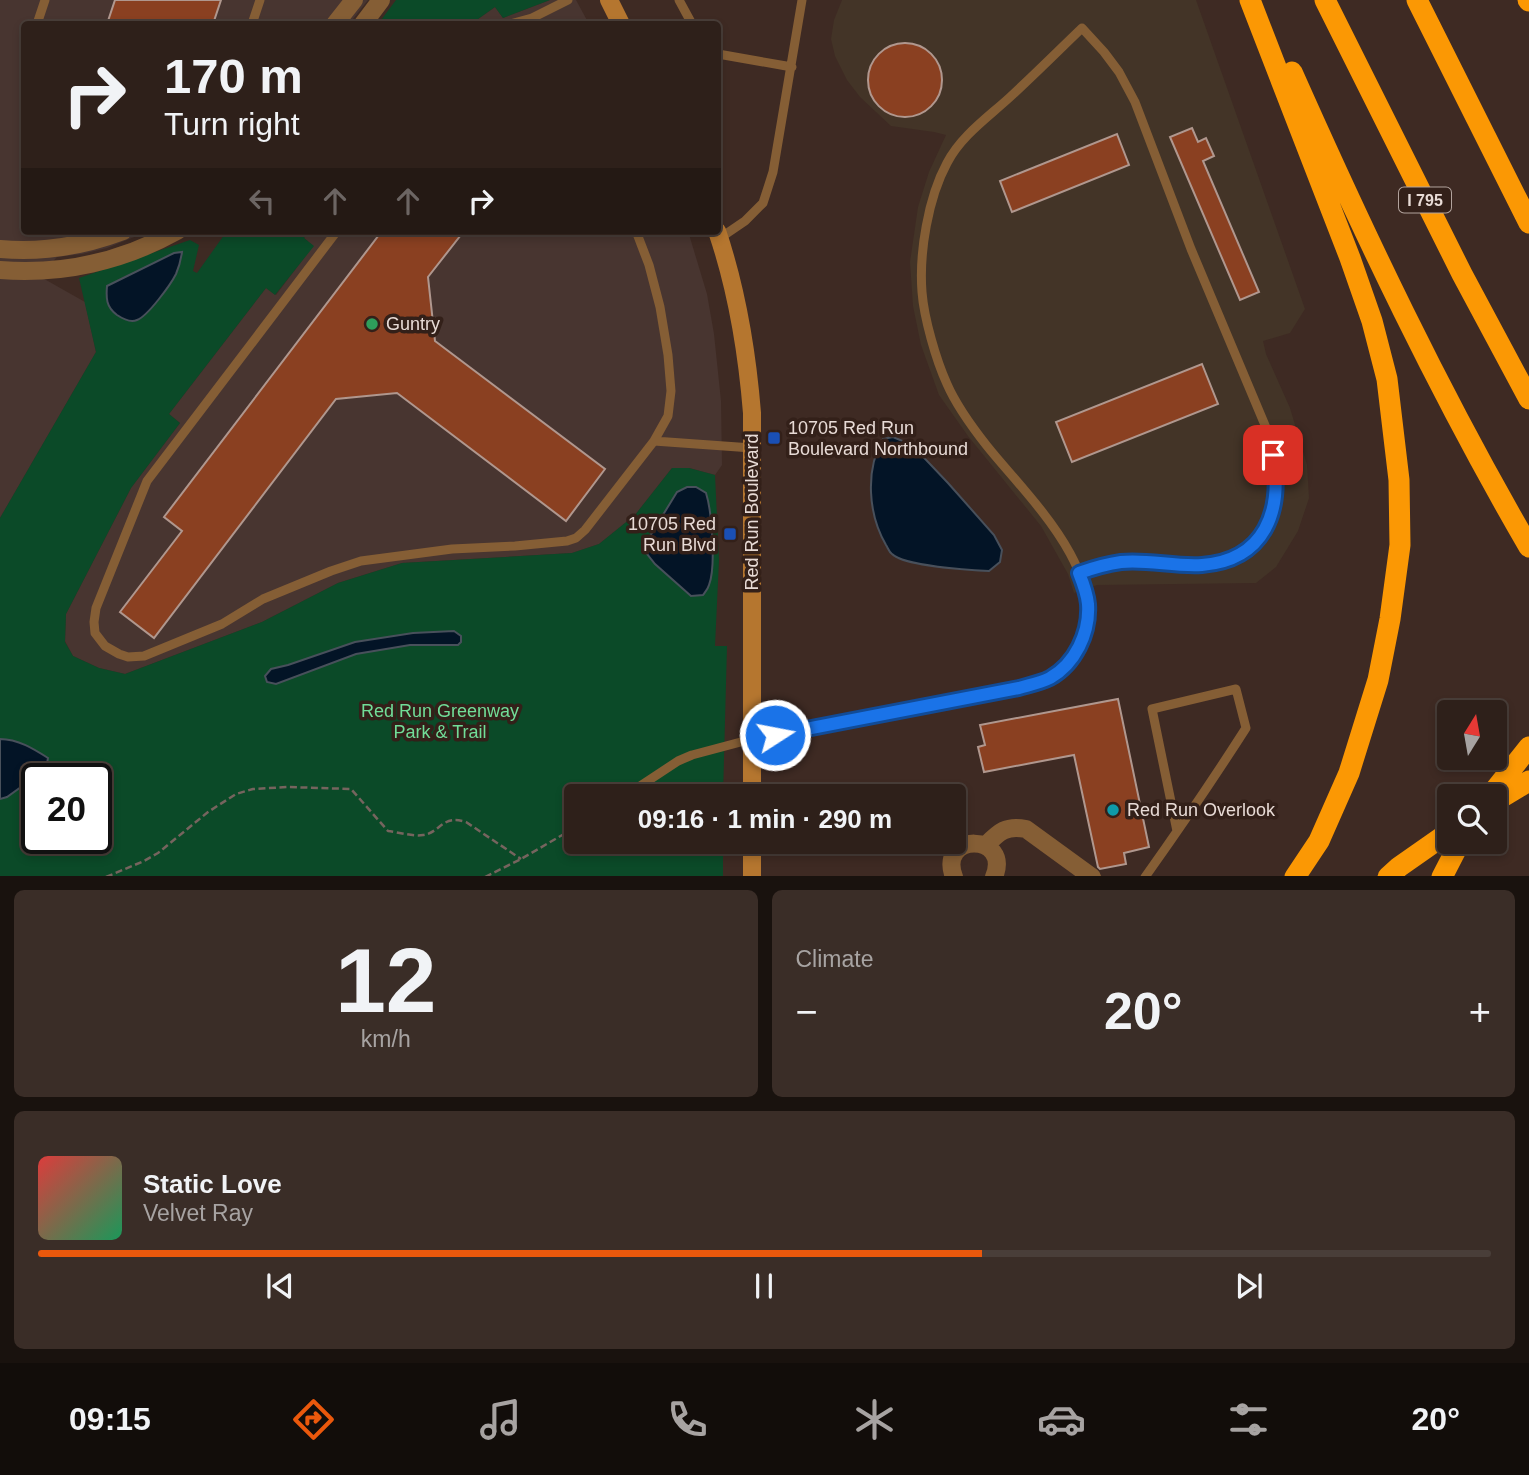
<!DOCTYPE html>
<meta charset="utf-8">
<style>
body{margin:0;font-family:Arial,sans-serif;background:#3a2d27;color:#f1f3f6;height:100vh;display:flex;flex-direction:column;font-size:26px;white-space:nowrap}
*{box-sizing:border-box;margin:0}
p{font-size:23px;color:#a7a3a2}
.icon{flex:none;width:38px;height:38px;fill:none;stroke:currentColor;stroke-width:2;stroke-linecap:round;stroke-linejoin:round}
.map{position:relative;height:876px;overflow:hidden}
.panel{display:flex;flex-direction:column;gap:14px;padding:14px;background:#19120e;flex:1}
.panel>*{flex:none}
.banner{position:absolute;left:21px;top:21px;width:700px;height:214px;border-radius:7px;box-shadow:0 4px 10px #0003,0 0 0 2px #493e39;background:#2e201a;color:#f1f3f6;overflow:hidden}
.needle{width:46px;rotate:11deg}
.controls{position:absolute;left:1437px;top:700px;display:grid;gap:14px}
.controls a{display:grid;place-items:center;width:70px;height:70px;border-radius:7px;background:#2e201a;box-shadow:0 4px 10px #0003,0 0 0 2px #493e39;font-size:35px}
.speed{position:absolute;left:21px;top:763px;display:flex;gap:14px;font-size:35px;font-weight:700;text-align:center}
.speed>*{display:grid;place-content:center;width:91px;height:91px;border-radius:50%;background:#2e201a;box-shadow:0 4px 10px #0003,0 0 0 2px #493e39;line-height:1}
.speed .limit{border:4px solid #111;border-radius:10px;background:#fff;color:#111}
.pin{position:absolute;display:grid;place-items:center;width:60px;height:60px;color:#fff;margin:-30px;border-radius:14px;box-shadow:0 4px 10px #0006}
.me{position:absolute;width:77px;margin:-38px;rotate:79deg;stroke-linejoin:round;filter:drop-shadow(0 0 5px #0008)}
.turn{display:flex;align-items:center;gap:24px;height:147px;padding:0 28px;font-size:32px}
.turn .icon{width:91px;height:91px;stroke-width:2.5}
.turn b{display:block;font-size:49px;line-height:60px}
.lanes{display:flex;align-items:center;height:66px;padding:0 28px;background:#0003;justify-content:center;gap:35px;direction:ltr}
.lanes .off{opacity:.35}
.big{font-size:52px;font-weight:700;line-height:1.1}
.panel .tile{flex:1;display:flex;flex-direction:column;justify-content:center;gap:10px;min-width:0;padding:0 24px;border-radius:10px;background:#3a2d27}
.panel .dial{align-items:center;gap:0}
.dial b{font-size:91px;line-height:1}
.song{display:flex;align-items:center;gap:21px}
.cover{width:84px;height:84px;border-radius:10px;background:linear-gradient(135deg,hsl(0 70% 55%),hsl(150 70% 35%))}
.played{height:7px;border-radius:4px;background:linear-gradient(90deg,#ea580c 65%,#493e39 65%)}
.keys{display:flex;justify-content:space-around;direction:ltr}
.heat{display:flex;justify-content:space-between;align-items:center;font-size:38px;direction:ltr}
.panel .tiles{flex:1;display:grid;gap:14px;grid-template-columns:1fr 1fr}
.tile:last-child{grid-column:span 2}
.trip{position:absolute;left:564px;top:784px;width:402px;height:70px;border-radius:7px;background:#2e201a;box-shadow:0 4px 10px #0003,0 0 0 2px #493e39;font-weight:700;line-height:70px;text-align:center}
.tab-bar{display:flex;height:112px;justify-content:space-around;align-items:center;background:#120d0a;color:#a7a3a2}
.tab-bar .icon{width:49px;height:49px}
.tab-bar .selected{color:#ea580c}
.tab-bar b{font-size:32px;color:#f1f3f6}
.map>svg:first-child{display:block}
</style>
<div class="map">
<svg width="1529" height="877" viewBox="0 0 1529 877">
<rect width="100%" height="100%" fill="#3e2a23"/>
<!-- commercial -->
<path fill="#483530" d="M0,0H368L349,24H24V231H149L107,248L82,254L57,257L39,276L85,302L96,352L0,518Z
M550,0H576L589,24H471L495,7L503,18Z
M309,231H688L707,294L714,334L721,401L722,465L715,475L689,468H672L635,515L599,544L572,553L402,563L338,583L262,622L125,674L99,668L73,656L65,641L66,614L131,488L180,423L169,414L266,288L276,295L313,246L304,238Z"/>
<!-- industrial -->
<path fill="#433427" d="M842,0H1196L1305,309L1290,333L1263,341L1266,354L1290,408L1307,465L1309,498L1298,531L1276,567L1256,583L1097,585L1074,593L1068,574L1041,526L968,436L939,395L921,345L913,306L910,262L918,207L929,172L946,135L934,132L891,126L860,97L847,80L835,56L831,39L834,20Z"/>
<!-- green -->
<path fill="#0b4a28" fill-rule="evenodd" d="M396,0H550L503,18L495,7L471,24H378Z
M227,231H309L304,238L314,246L275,295L266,288L169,414L180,423L131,488L66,614L65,642L73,656L99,668L125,674L262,622L338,583L402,563L572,553L599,544L635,515L672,468H689L715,475L719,560L715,646H727L723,796H576V842H723V876L0,877V794L8,795L46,769L7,739H0V518L96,352L79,278L190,240L199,245L193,271L197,273ZM174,253H182L176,274L153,307L117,280ZM677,492L691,596L655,564L644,550L647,541ZM37,779H96V838H37Z"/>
<!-- water -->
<path fill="#031426" stroke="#48505b" stroke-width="2" d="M182,252C181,259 179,267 176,274C171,284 148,316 137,320C130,323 123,319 117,315C106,307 106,298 107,286L174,253Z
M893,437L912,445L948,483L994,535L1002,550L1000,562L989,571C970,570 904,566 892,554C889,552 888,548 886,545C868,514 865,470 883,439Z
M687,487H696L706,493C712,512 716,567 709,585C708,589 705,592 703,595L691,596L655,564L644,550L647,541L677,492Z
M454,631L461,636V642L458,645H410L356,654L276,684L267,682L265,676L271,669L288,665L355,642L413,633Z
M0,739C18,739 34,749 48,758L46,769L7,797L0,799Z"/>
<!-- building -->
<path fill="#8a4021" stroke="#b0978e" stroke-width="2" d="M115,0H221L213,24H107Z
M868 80a37 37 0 1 1 74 0a37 37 0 1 1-74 0Z
M1192,128L1198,142L1206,138L1214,156L1203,161L1259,292L1240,300L1170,137Z
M1117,134L1129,165L1012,212L1000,181Z
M382,231H464L428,277L435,341L605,469L566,521L397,393L336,399L154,638L120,612L182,531L164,517Z
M1202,364L1218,404L1072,462L1056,422Z
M1118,699L1149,847L1124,853L1126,864L1100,869L1098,867L1074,755L984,772L978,747L985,745L980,725Z"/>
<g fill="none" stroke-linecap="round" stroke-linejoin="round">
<!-- path -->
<path stroke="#76645e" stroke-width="2.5" stroke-dasharray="7 3.5" stroke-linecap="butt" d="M106,877L144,861L158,853L208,812L236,794L253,789L288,787L351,789L388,831C398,832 414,837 423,835C440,833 442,814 466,822L521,859
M485,877L521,859L576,827"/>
<!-- service -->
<path stroke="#855e35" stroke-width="9" d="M679,0L692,24
M532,18L568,0
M37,24L45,0
M252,24L260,0
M510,24L532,18L536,24
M718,54L792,67
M337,231L147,481L96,608L94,622L95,633L105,646L119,654L128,657L144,656L222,624L263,599L331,571L361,561L452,549L515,546L567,541L576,538L585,530L654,441L668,416L671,391L668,355L660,307L649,265L636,231
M720,238L745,221L763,203L773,172L802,0
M654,441L752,448
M625,796L678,761L692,755L752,739L1035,684C1056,676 1072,663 1081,642C1111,573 1026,495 987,446C972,427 957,407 947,384C936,360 924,318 922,292C919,253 928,198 947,163C961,136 987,118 1009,98C1034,75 1058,51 1082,28L1104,52L1119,72L1135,102L1191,249L1270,437L1276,473L1275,500L1271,520L1252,545L1238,555L1222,562L1200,565L1124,561L1104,565L1079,573
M1145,877C1180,828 1214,778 1246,728L1236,689L1152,709L1177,831"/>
<!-- minor -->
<path stroke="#855e35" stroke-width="18" d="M335,24L354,0
M363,24L381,0
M0,249C43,253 83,246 123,231
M0,270C62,275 123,261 177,231
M986,845C999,832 1006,825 1026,829L1092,877
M954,877C937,832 1012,833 994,877"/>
<!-- secondary -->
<path stroke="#b5762f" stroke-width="18" d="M609,0L621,24
M717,231C737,290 747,351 752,413V796
M752,877V842"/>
<!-- motorway -->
<path stroke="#fb9804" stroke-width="21" d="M1250,0L1350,258L1372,321L1387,379L1399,480L1400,545L1390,619L1378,680L1349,773L1319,841L1295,877
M1325,0L1462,274L1529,399
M1417,0L1529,223
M1528,0L1529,1
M1292,72C1364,234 1440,394 1529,547
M1490,796L1529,747
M1494,802L1529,781
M1388,877L1399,867L1449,832
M1442,877L1460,842"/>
</g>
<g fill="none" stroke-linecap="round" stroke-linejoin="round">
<!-- route casing -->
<g stroke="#114b97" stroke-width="18">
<path id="route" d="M775,735L1019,688C1029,685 1040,683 1050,678C1075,664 1090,633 1088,604C1087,593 1083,583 1079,573C1093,568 1106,564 1121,562C1147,559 1175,567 1202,565C1265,560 1283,511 1273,455"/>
</g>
<!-- route -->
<use href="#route" stroke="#1a73e8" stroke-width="12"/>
</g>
<!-- markers -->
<circle fill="#2e9e5b" stroke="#332019" stroke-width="2.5" cx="372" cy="324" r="7"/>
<g fill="#1a4fb4" stroke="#332019" stroke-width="2.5">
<rect x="767" y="431" width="14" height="14" rx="3.5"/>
<rect x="723" y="527" width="14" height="14" rx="3.5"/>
</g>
<circle fill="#0f9aa8" stroke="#332019" stroke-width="2.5" cx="1113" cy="810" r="7"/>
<g text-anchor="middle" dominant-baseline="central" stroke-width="7" stroke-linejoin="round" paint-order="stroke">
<!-- shield labels -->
<rect fill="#332019" stroke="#b2a39d" stroke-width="2" x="1399" y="187.5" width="52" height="25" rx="5"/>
<g font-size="16" font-weight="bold" fill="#e8dbd6">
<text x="1425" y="200">I 795</text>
</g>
<!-- poi labels -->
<g font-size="18" fill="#e8dbd6" stroke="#332019" text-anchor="start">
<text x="386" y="324">Guntry</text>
<text x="788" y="428">10705 Red Run<tspan x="788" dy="21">Boulevard Northbound</tspan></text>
<text x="716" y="524" text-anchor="end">10705 Red<tspan x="716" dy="21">Run Blvd</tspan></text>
<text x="1127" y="810">Red Run Overlook</text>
</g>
<!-- street labels -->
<g font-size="18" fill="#e8dbd6" stroke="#332019">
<text transform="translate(752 512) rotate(-90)">Red Run Boulevard</text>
</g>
<!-- park labels -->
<g font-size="18" fill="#71dd98" stroke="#332019">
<text x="440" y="711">Red Run Greenway<tspan x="440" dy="21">Park &amp; Trail</tspan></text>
</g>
</g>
</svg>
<div class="controls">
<a><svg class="needle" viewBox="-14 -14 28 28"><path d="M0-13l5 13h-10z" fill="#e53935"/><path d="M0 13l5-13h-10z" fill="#a7a3a2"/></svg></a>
<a><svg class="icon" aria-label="search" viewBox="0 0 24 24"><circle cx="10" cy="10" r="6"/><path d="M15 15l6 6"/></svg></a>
</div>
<div class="speed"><div class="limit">20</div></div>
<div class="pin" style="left:1273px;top:455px;background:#d93025"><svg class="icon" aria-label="arrive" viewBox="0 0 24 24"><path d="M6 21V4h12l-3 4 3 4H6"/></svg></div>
<svg class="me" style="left:775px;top:735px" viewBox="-20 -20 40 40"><circle r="17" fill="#1a73e8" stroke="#fff" stroke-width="3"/><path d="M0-11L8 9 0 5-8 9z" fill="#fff"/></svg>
<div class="trip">09:16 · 1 min · 290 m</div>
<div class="banner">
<div class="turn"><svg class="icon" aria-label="right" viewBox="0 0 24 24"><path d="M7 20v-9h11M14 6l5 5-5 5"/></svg><div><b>170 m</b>Turn right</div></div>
<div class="lanes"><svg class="icon off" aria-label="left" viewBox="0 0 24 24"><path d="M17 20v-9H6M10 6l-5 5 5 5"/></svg><svg class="icon off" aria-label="ahead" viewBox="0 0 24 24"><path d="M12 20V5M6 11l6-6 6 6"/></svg><svg class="icon off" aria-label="ahead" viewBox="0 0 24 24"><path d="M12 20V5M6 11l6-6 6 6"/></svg><svg class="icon" aria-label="right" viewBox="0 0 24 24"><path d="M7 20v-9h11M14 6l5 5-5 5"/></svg></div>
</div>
</div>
<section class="panel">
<div class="tiles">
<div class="tile dial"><b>12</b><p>km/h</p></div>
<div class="tile"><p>Climate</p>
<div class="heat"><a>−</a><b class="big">20°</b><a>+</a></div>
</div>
<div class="tile">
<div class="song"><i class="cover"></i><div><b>Static Love</b><p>Velvet Ray</p></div></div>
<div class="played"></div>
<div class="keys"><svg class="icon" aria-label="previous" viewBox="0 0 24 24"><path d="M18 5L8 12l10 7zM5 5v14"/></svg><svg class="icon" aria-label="pause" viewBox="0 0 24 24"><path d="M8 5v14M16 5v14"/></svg><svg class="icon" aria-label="next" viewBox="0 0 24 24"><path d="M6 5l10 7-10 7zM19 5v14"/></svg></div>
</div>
</div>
</section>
<nav class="tab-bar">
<b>09:15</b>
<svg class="icon selected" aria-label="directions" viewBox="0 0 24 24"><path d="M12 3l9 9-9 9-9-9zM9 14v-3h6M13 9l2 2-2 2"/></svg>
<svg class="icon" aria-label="music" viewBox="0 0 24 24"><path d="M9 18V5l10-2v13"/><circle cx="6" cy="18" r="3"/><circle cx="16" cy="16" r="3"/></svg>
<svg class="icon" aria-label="phone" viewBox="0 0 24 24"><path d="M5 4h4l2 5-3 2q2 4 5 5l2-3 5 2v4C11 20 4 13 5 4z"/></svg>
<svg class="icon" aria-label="climate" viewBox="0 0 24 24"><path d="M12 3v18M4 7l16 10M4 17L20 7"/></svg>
<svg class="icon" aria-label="car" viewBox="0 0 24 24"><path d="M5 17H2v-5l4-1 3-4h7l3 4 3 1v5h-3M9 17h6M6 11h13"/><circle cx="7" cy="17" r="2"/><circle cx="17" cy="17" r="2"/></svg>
<svg class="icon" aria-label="filters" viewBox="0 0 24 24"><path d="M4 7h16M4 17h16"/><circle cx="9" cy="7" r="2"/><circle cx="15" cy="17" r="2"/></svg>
<b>20°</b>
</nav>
